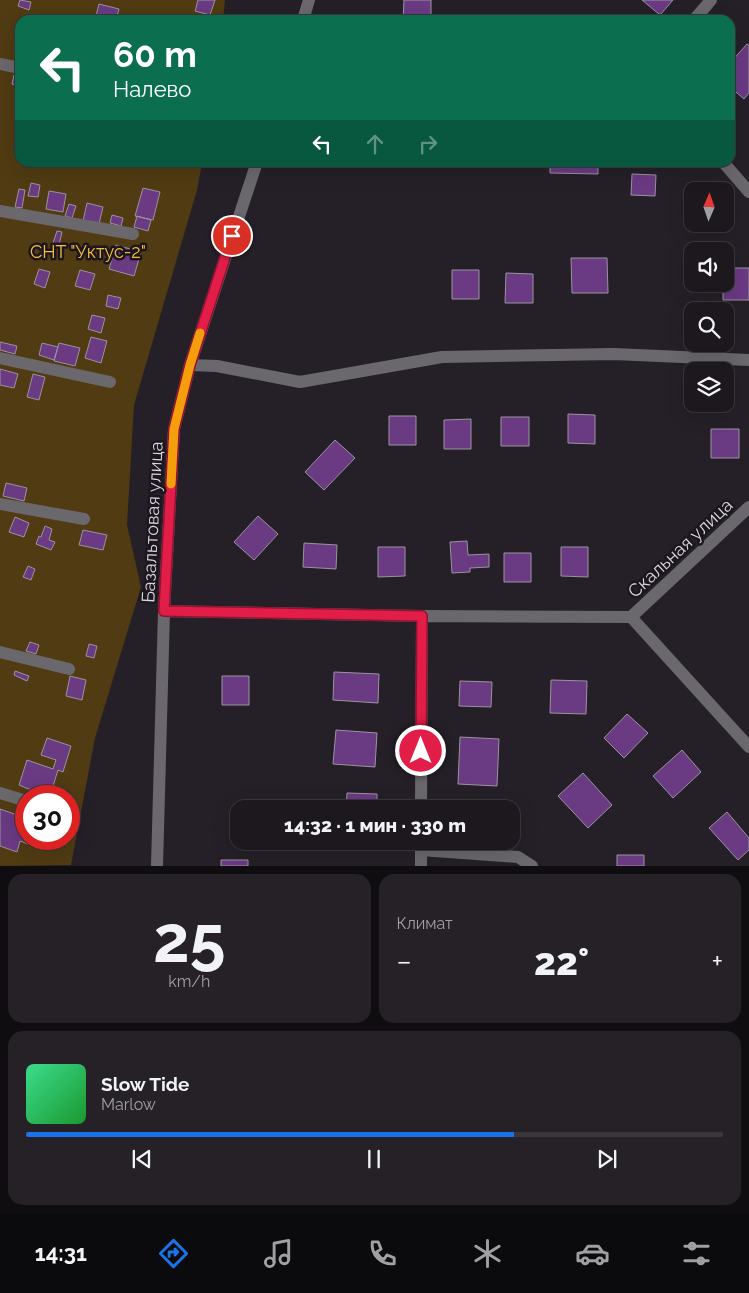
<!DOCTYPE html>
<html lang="ru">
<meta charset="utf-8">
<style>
body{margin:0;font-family:Raleway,sans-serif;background:#252127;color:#f1f3f6;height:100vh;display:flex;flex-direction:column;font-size:19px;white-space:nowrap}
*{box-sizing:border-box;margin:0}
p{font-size:16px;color:#a0a0a4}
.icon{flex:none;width:28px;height:28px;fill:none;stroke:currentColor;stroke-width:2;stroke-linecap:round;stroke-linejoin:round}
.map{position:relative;height:866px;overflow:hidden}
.drawer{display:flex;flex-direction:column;gap:8px;padding:8px;background:#0f0d10;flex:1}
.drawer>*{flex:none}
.banner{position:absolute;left:15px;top:15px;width:720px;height:152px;border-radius:15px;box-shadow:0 5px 20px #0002,0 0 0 1px #3a373c;background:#0b6e4f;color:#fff;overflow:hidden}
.needle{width:32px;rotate:2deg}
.tools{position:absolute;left:684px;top:182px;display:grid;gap:10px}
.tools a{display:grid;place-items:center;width:50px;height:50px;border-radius:10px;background:#1c181e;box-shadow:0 5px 20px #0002,0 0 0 1px #3a373c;font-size:25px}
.speed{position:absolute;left:15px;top:785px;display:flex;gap:10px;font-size:25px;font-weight:700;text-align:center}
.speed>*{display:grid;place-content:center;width:65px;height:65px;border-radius:50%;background:#1c181e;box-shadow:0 5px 20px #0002,0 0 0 1px #3a373c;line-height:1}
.speed .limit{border:8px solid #d22;background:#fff;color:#111}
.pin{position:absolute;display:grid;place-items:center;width:42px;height:42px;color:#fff;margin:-21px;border:2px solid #fff;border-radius:50%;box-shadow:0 1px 5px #0007}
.me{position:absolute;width:55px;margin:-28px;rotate:0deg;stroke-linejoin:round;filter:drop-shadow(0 0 4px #0008)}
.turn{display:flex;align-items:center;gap:18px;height:105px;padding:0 15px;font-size:22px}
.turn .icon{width:65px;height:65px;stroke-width:2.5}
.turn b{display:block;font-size:35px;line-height:42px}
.lanes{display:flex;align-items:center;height:48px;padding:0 15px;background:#0003;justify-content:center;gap:25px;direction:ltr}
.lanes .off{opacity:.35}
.big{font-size:38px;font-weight:800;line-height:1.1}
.drawer .widget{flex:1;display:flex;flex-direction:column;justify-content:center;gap:8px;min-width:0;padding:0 18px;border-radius:15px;background:#252127}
.drawer .dial{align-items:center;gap:0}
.dial b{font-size:65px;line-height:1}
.song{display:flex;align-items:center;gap:15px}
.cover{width:60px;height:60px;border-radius:8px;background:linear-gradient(135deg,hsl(150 70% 55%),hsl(130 70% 35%))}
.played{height:5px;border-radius:2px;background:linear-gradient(90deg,#1a73e8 70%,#3a373c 70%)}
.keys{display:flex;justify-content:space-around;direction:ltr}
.heat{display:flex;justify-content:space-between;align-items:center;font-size:28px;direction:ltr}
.drawer .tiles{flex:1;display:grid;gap:8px;grid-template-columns:1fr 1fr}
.widget:last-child{grid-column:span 2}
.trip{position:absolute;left:230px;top:800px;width:290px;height:50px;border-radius:15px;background:#1c181e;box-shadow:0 5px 20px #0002,0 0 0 1px #3a373c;font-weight:800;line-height:50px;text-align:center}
.dock{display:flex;height:80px;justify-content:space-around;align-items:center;background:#0b0a0c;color:#a0a0a4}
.dock .icon{width:35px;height:35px}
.dock .current{color:#1a73e8}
.dock b{font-size:22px;color:#f1f3f6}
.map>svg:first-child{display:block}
</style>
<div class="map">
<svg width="749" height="866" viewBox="0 0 749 866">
<rect width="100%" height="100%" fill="#252028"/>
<!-- green -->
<path fill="#503b12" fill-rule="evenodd" d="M0,0H225L223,20H20V162L202,163L197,190L134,405L127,525L141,587L95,738L71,865L0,866ZM26,796H69V839H26Z"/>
<!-- building -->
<path fill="#6a3a83" stroke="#9a949e" d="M20,0L31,2L29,10L18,6Z
M198,0H215L210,15L195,11Z
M404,0H431V20H403Z
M642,0H673L660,15Z
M99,4L119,9L116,20H110L96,16Z
M558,15H585V20H558Z
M747,44L749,45V93L744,99L730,87V63Z
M14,75L20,76V86L12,84Z
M550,162H598V174L550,173Z
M632,174L656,175L655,196L631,195Z
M31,183L40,185L38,197L28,196Z
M143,188L160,192L153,220L135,216Z
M19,189L25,190L22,208L15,207Z
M49,191L66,194L63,212L46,209Z
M87,203L103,207L99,224L83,221Z
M69,204L76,206L72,218L65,216Z
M112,215L123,218L121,226L110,223Z
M137,216L151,220L148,231L134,227Z
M57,231L62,232L59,245L53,243Z
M116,245L141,252L134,276L109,269Z
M571,258H607L608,293H572Z
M725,268H749V300H723V284H725Z
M39,269L50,272L45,288L34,284Z
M80,270L95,274L90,290L75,286Z
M452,270H479V299H452Z
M506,273L533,274V303H505Z
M108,295L121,298L118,309L106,306Z
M92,315L105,318L101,333L88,329Z
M91,337L107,341L101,363L85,358Z
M0,342L17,346L15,354L0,350Z
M42,343L58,347L54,360L39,355Z
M59,343L80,348L75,366L54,361Z
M0,369L18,374L14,388L0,385Z
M33,374L45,377L39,400L27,397Z
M568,414L595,415V444L568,443Z
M389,416H416V445H389Z
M501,417H529V446H501Z
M471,419V449H444V420Z
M711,429H739V458H711Z
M335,440L355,458L324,490L305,472Z
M6,483L27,488L24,501L3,496Z
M258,516L278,534L254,560L234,542Z
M15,517L29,523L24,537L9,532Z
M45,526L52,529L49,540L55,542L51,550L36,544L39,536L41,537Z
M83,530L107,535L103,550L79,545Z
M467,541L468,555L489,554V567L470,568V572L452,573L450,542Z
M304,543L337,545L336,569L303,567Z
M378,547H405V576L378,577Z
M561,547H588V577L561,576Z
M504,553H531V582H504Z
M28,566L35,569L31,580L23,577Z
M30,642L39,645L36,654L26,651Z
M89,644L97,646L94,658L86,656Z
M15,671L29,676L27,681L14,675Z
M334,672L379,674L378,703L333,700Z
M70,676L86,680L82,700L66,696Z
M222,676H249V705H222Z
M551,680L587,681L586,714L550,713Z
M460,681L492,682L491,707L459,706Z
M627,714L648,733L624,758L604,738Z
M336,730L377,733L375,767L333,764Z
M460,737L499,739L497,786L458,784Z
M47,738L71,746L63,772L58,770L50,796H44L31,792V790L19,785L27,760L53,769L56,760L41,755Z
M682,750L701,772L673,798L653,776Z
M583,773L612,805L588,828L558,796Z
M347,793L377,794V809H346Z
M0,809L26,818V839H29L28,844L20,841L17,852L0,846Z
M727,812L749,838V850L738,860L709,828Z
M617,855H644V866H617Z
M221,860H248V866H221Z"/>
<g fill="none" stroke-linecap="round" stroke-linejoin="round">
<!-- minor -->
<path stroke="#6b686d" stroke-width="12" d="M303,20L309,0
M694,20L711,0
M0,64L20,68
M723,162L749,192
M0,211L133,234
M0,358L110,382
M190,365L217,366L300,382L442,357L614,354L749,360
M0,504L84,519
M164,611L422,616L631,617
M631,617L749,747
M631,617L749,507
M0,652L69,669
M0,793L26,801
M421,809L422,616
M421,850L518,857L532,866
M157,866L164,611L174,429L190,365L257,162
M421,866V841"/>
</g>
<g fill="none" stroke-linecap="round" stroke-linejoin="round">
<!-- route casing -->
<g stroke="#92132f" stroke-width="12">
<path id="route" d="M232,236L190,365L174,429L164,611L422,616L421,751"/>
</g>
<!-- route -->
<use href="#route" stroke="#e11d48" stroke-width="9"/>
<!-- slow -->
<path stroke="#f59e0b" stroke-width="9" d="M171,484L174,429L190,365L200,333"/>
</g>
<g text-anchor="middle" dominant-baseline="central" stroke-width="5" stroke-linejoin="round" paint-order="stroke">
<!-- park labels -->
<g font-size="18" fill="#fabc38" stroke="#1c171f">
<text x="88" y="251">СНТ "Уктус-2"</text>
</g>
<!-- street labels -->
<g font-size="18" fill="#dbd8de" stroke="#1c171f">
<text transform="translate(152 522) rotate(-87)">Базальтовая улица</text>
<text transform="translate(680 548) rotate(-43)">Скальная улица</text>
</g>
</g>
</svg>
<div class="tools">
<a><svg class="needle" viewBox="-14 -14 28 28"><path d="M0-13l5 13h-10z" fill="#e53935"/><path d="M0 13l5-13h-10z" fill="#a0a0a4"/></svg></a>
<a><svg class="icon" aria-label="sound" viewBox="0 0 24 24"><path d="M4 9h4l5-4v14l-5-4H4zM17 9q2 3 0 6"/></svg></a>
<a><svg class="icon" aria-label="search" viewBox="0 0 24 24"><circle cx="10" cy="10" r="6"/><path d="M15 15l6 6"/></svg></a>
<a><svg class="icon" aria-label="layers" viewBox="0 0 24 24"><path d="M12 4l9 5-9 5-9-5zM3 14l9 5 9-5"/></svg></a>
</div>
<div class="speed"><div class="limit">30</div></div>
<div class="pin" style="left:232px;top:236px;background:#d93025"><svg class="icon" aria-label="arrive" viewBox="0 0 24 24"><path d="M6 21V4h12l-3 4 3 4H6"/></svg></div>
<svg class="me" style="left:421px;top:751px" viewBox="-20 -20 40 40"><circle r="17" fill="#e11d48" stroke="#fff" stroke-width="3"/><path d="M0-11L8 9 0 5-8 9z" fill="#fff"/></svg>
<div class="trip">14:32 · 1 мин · 330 m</div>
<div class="banner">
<div class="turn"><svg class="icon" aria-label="left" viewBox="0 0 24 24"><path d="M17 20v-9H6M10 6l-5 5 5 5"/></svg><div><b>60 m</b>Налево</div></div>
<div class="lanes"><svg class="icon" aria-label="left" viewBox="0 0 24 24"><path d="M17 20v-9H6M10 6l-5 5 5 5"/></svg><svg class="icon off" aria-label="ahead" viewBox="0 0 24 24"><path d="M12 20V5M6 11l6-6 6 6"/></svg><svg class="icon off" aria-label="right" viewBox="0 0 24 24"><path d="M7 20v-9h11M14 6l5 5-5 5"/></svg></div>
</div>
</div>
<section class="drawer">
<div class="tiles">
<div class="widget dial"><b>25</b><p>km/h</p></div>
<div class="widget"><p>Климат</p>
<div class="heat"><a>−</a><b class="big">22°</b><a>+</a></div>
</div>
<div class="widget">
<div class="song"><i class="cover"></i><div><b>Slow Tide</b><p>Marlow</p></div></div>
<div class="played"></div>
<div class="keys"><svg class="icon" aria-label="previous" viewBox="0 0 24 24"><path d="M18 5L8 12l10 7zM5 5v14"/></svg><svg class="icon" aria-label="pause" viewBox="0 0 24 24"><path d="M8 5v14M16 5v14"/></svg><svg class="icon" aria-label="next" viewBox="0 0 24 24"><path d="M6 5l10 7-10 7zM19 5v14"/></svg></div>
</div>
</div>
</section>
<nav class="dock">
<b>14:31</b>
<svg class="icon current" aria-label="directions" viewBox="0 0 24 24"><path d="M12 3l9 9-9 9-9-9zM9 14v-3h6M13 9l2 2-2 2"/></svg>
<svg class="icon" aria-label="music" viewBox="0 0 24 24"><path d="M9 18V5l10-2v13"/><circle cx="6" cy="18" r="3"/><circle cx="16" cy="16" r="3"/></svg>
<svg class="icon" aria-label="phone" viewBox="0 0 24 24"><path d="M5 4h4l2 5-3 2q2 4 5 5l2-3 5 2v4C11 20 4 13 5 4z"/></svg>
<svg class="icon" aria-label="climate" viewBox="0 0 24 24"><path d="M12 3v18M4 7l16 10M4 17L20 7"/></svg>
<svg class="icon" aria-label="car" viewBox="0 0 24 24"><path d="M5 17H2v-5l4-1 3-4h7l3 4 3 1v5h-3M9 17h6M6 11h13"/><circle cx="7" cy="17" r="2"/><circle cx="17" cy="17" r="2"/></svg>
<svg class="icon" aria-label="filters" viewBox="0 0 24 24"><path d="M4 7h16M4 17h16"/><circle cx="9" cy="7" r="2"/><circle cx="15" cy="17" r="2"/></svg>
</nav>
